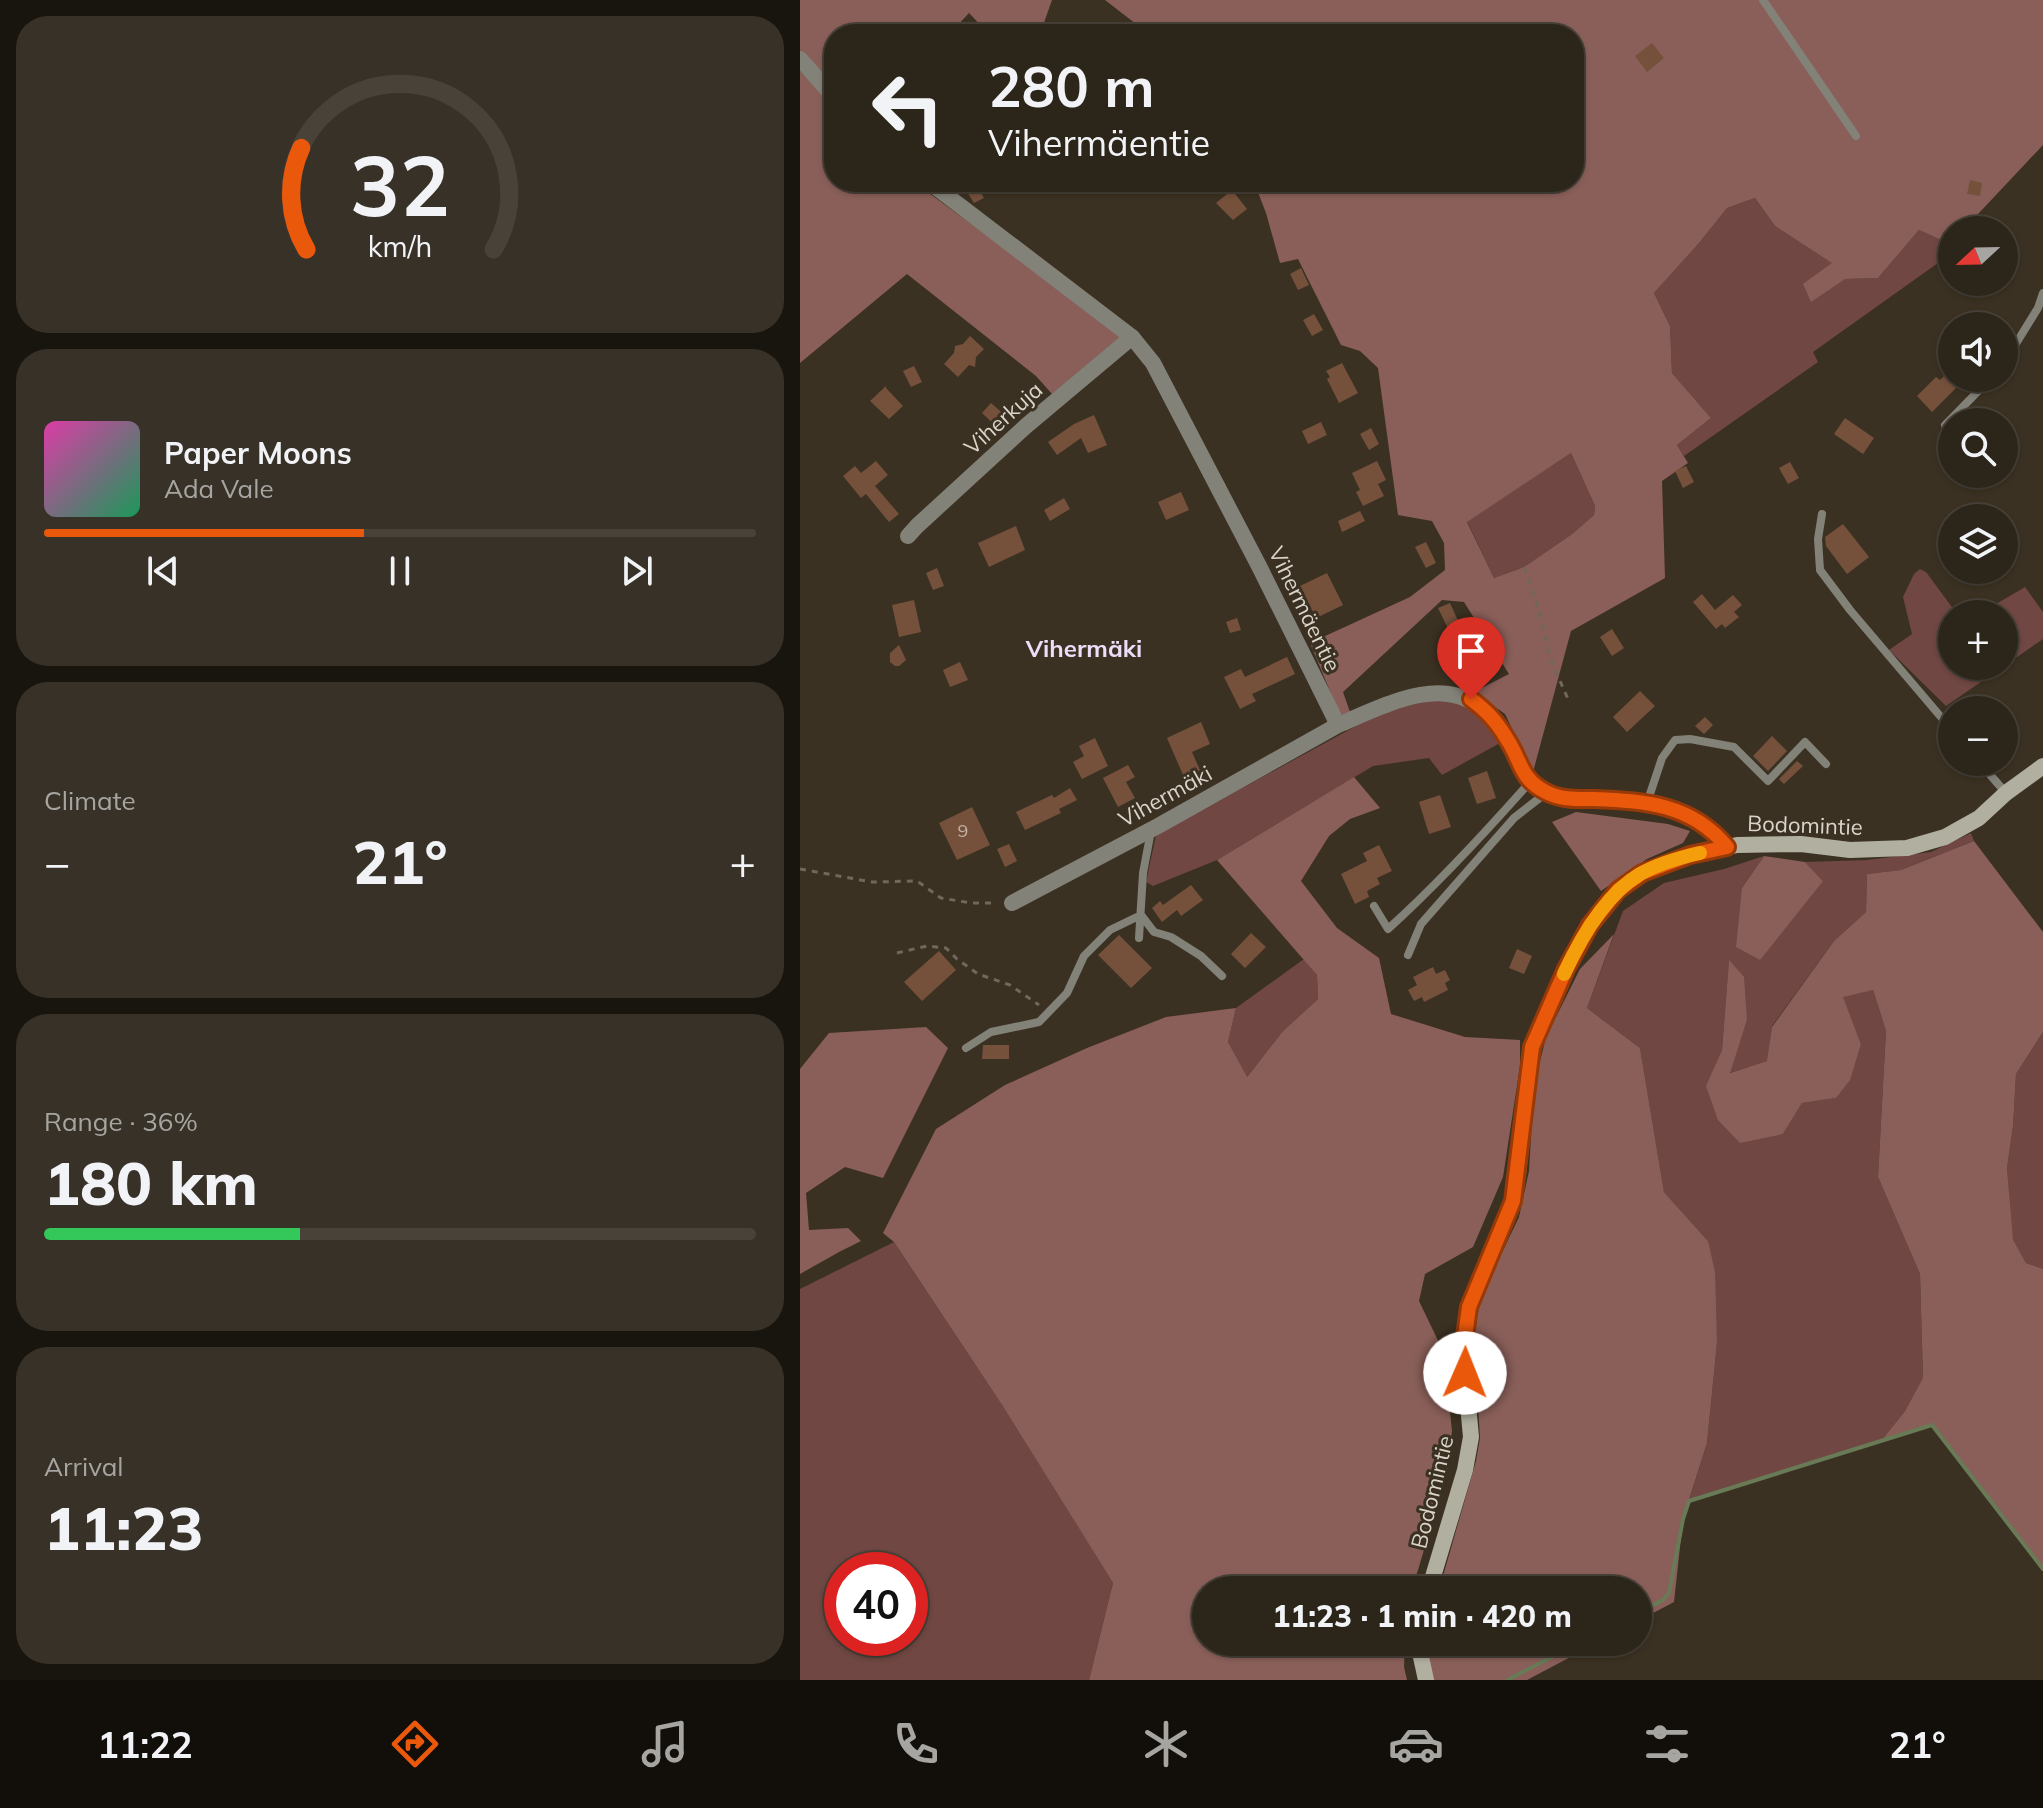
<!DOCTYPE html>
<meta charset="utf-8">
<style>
body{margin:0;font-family:Mulish,sans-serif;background:#383127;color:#f1f3f6;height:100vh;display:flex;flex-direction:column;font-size:30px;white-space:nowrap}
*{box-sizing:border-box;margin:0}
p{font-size:26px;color:#a6a5a2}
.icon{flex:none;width:44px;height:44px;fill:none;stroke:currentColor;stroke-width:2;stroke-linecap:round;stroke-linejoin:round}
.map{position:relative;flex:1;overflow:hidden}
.drawer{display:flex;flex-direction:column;gap:16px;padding:16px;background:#18140e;width:800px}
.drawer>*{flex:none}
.guide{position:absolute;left:24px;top:24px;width:760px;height:168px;border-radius:32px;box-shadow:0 2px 6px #0004,0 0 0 2px #484239;background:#2c251a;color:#f1f3f6;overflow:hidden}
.needle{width:52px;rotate:248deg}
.buttons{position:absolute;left:1138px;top:216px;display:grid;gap:16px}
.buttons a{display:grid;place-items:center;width:80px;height:80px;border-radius:50%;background:#2c251a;box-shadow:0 2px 6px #0004,0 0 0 2px #484239;font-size:40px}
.speed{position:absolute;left:24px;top:1552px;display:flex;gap:16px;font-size:40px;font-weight:700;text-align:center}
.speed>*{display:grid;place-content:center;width:104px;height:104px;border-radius:50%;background:#2c251a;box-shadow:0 2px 6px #0004,0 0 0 2px #484239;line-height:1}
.speed .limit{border:12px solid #d22;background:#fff;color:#111}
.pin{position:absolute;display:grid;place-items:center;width:68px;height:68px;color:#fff;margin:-82px -34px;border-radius:50% 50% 50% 0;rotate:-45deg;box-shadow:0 0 8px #0007}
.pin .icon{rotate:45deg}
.me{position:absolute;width:88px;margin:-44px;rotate:1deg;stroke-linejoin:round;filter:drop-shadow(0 0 6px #0008)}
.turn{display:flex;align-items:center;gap:28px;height:168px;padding:0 32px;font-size:36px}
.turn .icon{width:104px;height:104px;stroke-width:2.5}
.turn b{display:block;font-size:56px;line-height:68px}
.big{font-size:60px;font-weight:800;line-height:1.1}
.drawer .tile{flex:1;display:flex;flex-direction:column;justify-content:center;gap:12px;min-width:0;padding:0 28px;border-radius:32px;background:#383127}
.drawer .dial{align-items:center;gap:0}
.dial svg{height:208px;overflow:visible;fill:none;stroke:#484239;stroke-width:7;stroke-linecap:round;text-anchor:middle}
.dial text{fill:#f1f3f6;stroke:none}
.song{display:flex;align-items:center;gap:24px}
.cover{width:96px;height:96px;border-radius:12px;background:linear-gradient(135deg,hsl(320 70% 55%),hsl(150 70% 35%))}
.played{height:8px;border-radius:4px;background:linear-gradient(90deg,#ea580c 45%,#484239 45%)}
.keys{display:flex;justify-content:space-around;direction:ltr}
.heat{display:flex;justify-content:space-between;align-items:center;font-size:44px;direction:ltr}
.charge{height:12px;border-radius:6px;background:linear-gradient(90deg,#34c759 36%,#484239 0)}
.trip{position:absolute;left:392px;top:1576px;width:460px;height:80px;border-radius:40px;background:#2c251a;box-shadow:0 2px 6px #0004,0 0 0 2px #484239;font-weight:800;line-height:80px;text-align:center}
.dock{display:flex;height:128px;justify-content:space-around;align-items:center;background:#120f0a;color:#a6a5a2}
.dock .icon{width:56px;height:56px}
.dock .on{color:#ea580c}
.dock b{font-size:36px;color:#f1f3f6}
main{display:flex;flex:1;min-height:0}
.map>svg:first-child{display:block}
</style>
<main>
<section class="drawer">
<div class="tile dial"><svg viewBox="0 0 100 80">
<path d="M14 69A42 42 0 1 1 86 69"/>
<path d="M14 69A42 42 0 0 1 12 30" stroke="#ea580c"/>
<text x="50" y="56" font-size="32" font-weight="700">32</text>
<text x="50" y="72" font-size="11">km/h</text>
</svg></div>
<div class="tile">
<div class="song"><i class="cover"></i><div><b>Paper Moons</b><p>Ada Vale</p></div></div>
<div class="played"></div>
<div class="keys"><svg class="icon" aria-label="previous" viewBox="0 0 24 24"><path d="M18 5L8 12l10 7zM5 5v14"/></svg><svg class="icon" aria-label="pause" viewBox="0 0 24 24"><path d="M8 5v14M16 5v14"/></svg><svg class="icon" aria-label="next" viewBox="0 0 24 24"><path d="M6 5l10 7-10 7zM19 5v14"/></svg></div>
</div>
<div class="tile"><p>Climate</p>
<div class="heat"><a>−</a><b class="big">21°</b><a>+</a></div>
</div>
<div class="tile"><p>Range · 36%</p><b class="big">180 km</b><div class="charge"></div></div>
<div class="tile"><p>Arrival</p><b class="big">11:23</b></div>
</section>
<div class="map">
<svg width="1243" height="1680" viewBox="0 0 1243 1680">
<rect width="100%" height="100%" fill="#3b3122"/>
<!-- green -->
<path fill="#704742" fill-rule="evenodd" d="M955,198L975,226L1033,263L1045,279L1078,278L1119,230L1150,244L1152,253L1013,352L1018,362L884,456L877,445L911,418L872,373L870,326L854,293L900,242L927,208Z
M771,453L795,506L794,515L772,534L724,567L694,578L667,521Z
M1120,569L1126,572L1157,614H1152V666H1204V614H1179L1225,587L1243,612V639L1146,706L1089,650L1112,634L1103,597L1114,574Z
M643,700C681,707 683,709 700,743L642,775L629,758L573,766L417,860L353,886L346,882L356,835L580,713L623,702Z
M1171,833L1174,841L1101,870L1067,874L1066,912L1034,941L972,1026L968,1061L929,1073L947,1020L929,961L922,1050L907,1086L983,1134L1002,1103L1036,1098L1061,1044L1042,996L1073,990L1086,1031L1078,1177L1120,1274L1123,1379L1105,1411L1081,1441L889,1501L907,1443L917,1343L908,1241L864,1192L840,1048L787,1008L823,911L864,883L924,869L964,856L942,888L1023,881L1005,862L1067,860L1131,852Z
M504,959L517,975L518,999L483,1031L446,1078L428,1042L436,1008Z
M1243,1032V1269L1226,1263L1212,1240L1207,1168L1213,1126L1216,1074Z
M94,1242L202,1405L313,1583L289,1680H0V1289ZM42,1570H110V1638H42Z"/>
<!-- forest -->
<path fill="#8a5f59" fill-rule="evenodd" d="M0,0H252L240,34H189L169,13L156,27L141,34H34V88L0,51Z
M305,0H1243V145L1163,230H1152V242L1150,244L1119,230L1078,278L1045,279L1011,302L1003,284L1032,263L975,226L955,198L927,208L900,242L854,293L870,326L872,373L911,418L877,445L888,463L862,481L865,578L771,631L733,772L705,714L674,692L709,674L664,602L642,600L543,692L550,712L540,715L510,643L610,597L645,570L644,543L632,521L598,515L578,368L560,351L541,345L498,259L480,263L466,213L454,182H774V34H349ZM771,453L795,506L794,515L772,534L724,567L694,578L667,522Z
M0,71L34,107V182H114L322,335L252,394L236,376L107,274L0,363Z
M554,777L580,808L550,819L529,836L501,881L537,928L579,958L591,1014L665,1037L720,1040V1066L703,1177L673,1247L625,1274L619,1301L644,1353L652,1431L647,1473L612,1590H406V1642H605L604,1667L607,1680H289L313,1583L202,1405L94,1242L83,1233L136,1129L205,1085L287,1048L366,1017L436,1008L428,1042L447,1077L483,1031L518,999L517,975L417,860Z
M776,812L868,824L890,831L883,843L847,859L801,891L752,822Z
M1174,841L1243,932V1032L1216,1074L1213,1126L1207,1168L1213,1240L1226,1263L1243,1269V1569L1133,1425L1081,1441L1105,1411L1123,1378L1120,1274L1078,1177L1086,1031L1073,990L1043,997L1061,1044L1050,1080L1036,1098L1002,1103L983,1134L940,1143L918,1120L906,1086L922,1050L929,960L944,977L947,1020L930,1073L967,1061L972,1027L1034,941L1066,912L1067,874L1101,870Z
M964,856L1005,862L1023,881L960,960L936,947L942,888Z
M814,934L787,1008L840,1048L864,1192L908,1241L915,1272L917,1343L907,1443L883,1519L874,1602L838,1621V1590H639L676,1461L680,1438L676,1374L671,1342L679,1308L697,1263L719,1217L729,1171L734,1086L746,1037L780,969Z
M126,1027L148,1048L83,1178L45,1167L6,1193L9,1230L48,1228L61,1241L39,1252L0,1274V1069L29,1033Z
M627,1642H799L727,1680H632Z"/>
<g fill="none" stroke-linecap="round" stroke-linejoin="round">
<!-- stream -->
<path stroke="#687a56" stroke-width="4" d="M838,1613L863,1600L869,1593L883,1519L889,1501L1132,1425L1243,1569
M707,1680L781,1642"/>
</g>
<!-- building -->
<path fill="#75513c" d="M852,43L864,58L847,72L835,56Z
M1170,180L1182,183L1180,196L1167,194Z
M175,182L184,198L174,203L164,187Z
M432,190L447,209L433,220L416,203Z
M501,268L509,285L498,290L490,274Z
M514,314L523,330L512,336L503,320Z
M170,336L184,349L176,357L175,367L169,365L158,377L144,364L154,353L155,346L163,344Z
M542,363L558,393L539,403L527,379L530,377L526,371Z
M114,366L122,382L111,387L103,371Z
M1145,375L1148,378H1166L1132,412L1117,396L1136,377L1140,380Z
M86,386V388L103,406L89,419L70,401Z
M191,403L207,417L197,427L182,413Z
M294,415L307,445L288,453L281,438L257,455L248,442L274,424Z
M1045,418L1074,438L1063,454L1034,434Z
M521,422L527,435L508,444L502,431Z
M571,428L579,444L569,450L560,434Z
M76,461L88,475L75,486L99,514L89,522L66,494L61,498L43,476L55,466L61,473Z
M577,461L586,480L578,484L584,496L563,506L556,492L560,490L552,473Z
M990,462L999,478L988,484L979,468Z
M886,466L894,482L883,488L875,471Z
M381,492L389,510L366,520L358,502Z
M264,498L270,509L250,521L244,510Z
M560,511L565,521L542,532L538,521Z
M1043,524L1069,557L1047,574L1026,546L1025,537Z
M216,526L225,550L189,567L178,543Z
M626,542L636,563L626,568L615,547Z
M137,568L144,586L133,590L126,573Z
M527,573L543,605L516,618L500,586Z
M902,594L915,610L933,595L942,605L934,612L939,617L925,628L922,624L916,629L893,602Z
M114,600L121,632L99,637L92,605Z
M650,603L660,625L664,623L673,641L658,649L638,608Z
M437,618L441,630L430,633L426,622Z
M812,629L824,648L812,656L800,637Z
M99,645L106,660L99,666H95L90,662V653Z
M487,657L495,674L452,694L456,701L440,709L424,677L441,669L445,677Z
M160,662L168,680L150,687L143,670Z
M840,691L855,706L827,732L813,717Z
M905,717L913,725L904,734L895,726Z
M401,722L410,744L392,752L403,777L387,784L367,738Z
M972,736L987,751L968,771L953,756Z
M295,738L308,766L282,779L273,762L284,756L279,746Z
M997,761L1003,766L984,784L979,779Z
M328,765L335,777L326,782L335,798L318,807L303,778Z
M687,771L696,798L677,804L668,778Z
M270,788L277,800L259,809L261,813L225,830L216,812L252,795L254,798Z
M640,795L651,827L629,834L619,802Z
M172,807L190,845L157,860L139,823Z
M209,844L217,861L205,867L197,849Z
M579,845L592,871L577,878L580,884L567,891L569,897L555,904L541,874L567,861L563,853Z
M391,885L403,900L381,916L377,910L362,922L352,908L360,901L363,905Z
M451,933L466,947L445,968L431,954Z
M319,935L352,968L331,988L298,955Z
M717,949L732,956L724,974L709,968Z
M139,951L156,970L122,1001L104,982Z
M633,967L636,974L645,970L650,980L645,983L648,990L624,1002L622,997L614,1001L608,990L617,985L613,977Z
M183,1045H209V1059H182Z"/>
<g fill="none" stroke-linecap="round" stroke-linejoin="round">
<!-- path -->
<path stroke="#70685a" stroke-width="3" stroke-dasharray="6 6" stroke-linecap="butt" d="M724,567L739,611L752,663L768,699
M0,869L72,882L117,881L141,898L171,903H196
M97,953L127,946L146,948L157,959L178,974L210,985L239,1005"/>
<!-- lane -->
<path stroke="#838279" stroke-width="8" d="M963,0L1056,136
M1204,363L1238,308L1243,293
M1145,425L1191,378
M1022,514L1018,539L1020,570L1050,610L1152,730
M1179,762L1206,793
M847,803L862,758L875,740L890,739L934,747L968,781L1005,742L1026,764
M574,906L588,929C639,883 684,834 730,782
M339,938L343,873L351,831
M608,955L621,924L714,818L746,793
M166,1048L191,1032L239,1022L267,993L284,956L310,930L341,915L354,932L371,937L401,956L422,976"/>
<!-- street -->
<path stroke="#838279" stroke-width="16" d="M0,59L34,97
M129,182L332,337L353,363L460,568L538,725C569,712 613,689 648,694C685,699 702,726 716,756C720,765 724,777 731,783C748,799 772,799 794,799C846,801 892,804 927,847
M108,536L117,526L226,426L332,337
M212,903L358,826L538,725"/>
<!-- secondary -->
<path stroke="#b0afa0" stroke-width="16" d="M629,1590L665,1470L671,1437L663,1351L669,1307L713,1201L718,1174L732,1047L766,969L790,925L818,890L842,873L890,855L937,845L1001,844L1050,850L1107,848L1145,837L1179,818L1206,793L1243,766
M620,1642L621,1657L626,1680"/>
</g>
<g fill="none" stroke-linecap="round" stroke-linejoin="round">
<!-- route casing -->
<g stroke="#983908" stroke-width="20">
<path id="route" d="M665,1373L663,1351L669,1307L713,1201L732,1047L766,969L790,925L818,890L842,873L890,855L927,847C892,804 845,801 794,799C777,799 761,800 746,792C720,779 722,762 707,739C696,721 688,712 671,699"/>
</g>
<!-- route -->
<use href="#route" stroke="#ea580c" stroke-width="14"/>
<!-- slow -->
<path stroke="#f59e0b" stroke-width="14" d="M764,974C781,937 805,895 840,874C856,865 882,857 900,853"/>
</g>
<g text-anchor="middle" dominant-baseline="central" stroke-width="6" stroke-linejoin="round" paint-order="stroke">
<!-- number labels -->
<g font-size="18" fill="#c1b3a6">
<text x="163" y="830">9</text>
</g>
<!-- street labels -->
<g font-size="22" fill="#dad4ca" stroke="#3b3122">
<text transform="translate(203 418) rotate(-42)">Viherkuja</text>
<text transform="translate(505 609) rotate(64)">Vihermäentie</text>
<text transform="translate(365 796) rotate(-29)">Vihermäki</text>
<text transform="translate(1005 825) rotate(2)">Bodomintie</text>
<text transform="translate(632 1492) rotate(-76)">Bodomintie</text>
</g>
<!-- neighbourhood labels -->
<g font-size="24" font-weight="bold" fill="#ecddf8" stroke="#3b3122">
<text x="284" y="648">Vihermäki</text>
</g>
</g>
</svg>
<div class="buttons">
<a><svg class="needle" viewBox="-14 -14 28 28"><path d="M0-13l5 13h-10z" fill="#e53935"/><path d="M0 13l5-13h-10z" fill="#a6a5a2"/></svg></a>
<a><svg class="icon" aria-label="sound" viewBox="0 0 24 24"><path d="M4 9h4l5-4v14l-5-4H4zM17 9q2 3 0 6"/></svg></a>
<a><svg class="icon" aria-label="search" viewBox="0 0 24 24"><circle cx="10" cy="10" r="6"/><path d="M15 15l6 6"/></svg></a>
<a><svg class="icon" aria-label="layers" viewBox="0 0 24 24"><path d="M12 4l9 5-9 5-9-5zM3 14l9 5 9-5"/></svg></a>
<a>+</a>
<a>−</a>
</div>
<div class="speed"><div class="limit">40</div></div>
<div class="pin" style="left:671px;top:699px;background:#d93025"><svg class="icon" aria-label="arrive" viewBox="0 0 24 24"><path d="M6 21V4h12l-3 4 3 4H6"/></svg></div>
<svg class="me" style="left:665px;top:1373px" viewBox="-20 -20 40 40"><circle r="19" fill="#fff"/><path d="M0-13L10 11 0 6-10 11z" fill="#ea580c"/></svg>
<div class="trip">11:23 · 1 min · 420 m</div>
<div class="guide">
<div class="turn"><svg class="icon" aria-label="left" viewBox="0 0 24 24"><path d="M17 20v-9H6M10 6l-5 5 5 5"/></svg><div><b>280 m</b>Vihermäentie</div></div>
</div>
</div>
</main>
<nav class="dock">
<b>11:22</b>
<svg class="icon on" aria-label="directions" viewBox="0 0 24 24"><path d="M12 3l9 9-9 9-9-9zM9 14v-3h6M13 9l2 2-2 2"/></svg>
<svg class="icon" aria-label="music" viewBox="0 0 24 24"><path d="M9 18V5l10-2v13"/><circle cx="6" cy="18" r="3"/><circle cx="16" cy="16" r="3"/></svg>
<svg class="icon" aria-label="phone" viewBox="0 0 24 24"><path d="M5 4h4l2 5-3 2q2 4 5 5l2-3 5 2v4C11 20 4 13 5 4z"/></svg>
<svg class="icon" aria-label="climate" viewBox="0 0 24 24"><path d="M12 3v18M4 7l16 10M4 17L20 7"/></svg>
<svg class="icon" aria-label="car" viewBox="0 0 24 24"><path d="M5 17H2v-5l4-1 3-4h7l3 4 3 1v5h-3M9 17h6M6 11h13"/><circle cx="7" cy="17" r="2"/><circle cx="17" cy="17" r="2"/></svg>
<svg class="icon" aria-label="filters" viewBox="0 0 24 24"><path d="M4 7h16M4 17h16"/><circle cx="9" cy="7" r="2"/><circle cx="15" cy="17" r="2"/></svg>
<b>21°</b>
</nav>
